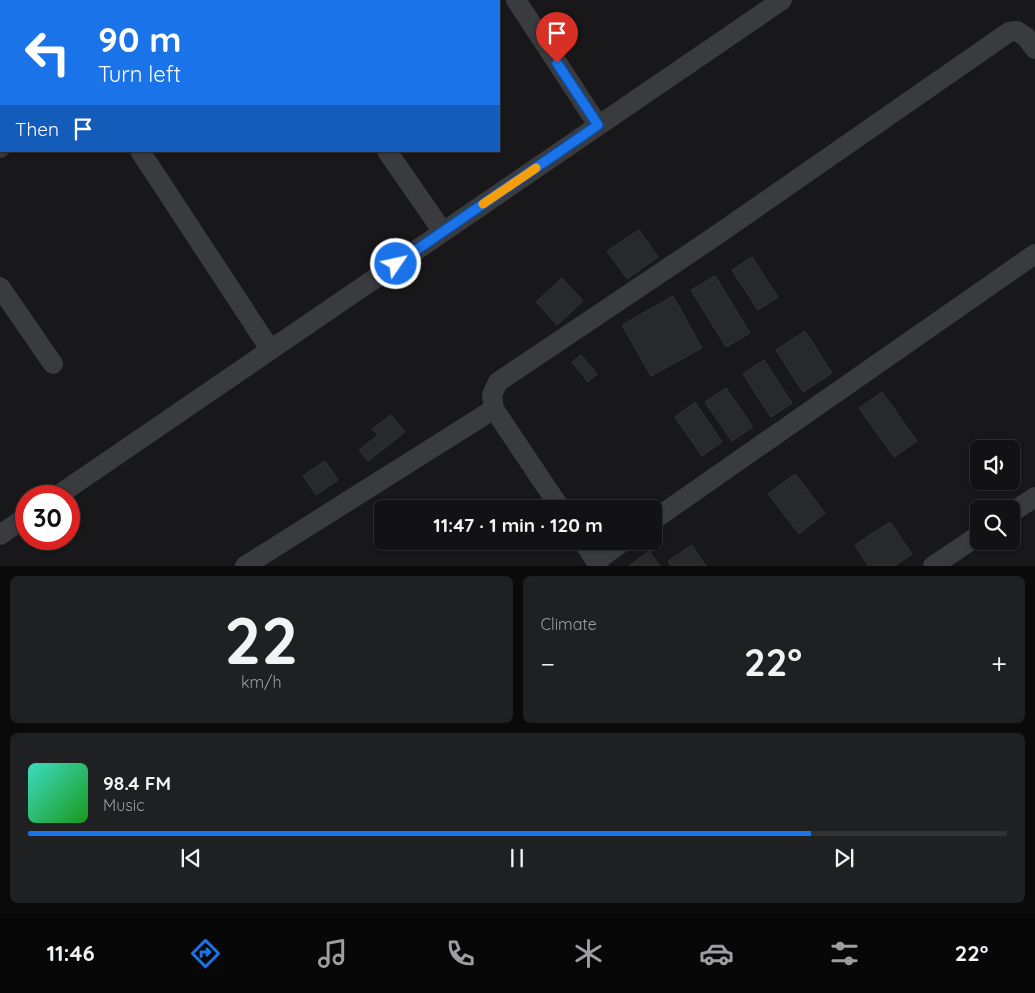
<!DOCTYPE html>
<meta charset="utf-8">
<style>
body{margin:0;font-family:Quicksand,sans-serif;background:#1f2022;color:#f1f3f6;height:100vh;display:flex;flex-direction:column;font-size:19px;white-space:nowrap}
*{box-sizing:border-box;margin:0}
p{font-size:16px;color:#9c9ea0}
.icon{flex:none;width:28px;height:28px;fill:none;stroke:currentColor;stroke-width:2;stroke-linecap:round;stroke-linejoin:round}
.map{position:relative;height:566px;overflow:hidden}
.sheet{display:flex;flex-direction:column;gap:10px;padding:10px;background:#0a0a0b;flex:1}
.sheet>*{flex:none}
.hud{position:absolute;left:0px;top:0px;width:500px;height:152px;box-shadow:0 1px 4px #0004,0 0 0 1px #313234;background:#1a73e8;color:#fff;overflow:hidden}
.buttons{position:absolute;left:970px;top:440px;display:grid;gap:10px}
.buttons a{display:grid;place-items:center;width:50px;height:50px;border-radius:8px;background:#121214;box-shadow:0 1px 4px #0004,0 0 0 1px #313234;font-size:25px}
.speed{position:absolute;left:15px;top:485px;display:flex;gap:10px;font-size:25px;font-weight:700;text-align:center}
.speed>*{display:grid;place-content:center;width:65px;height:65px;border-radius:50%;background:#121214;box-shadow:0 1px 4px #0004,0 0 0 1px #313234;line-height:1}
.speed .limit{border:8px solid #d22;background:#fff;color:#111}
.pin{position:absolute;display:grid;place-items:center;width:42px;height:42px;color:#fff;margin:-51px -21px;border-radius:50% 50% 50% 0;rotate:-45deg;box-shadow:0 0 5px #0007}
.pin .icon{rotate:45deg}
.me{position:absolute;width:55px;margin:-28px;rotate:56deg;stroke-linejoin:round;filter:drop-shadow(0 0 4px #0008)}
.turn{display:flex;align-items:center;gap:18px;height:105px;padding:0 15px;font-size:22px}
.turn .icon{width:65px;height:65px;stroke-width:2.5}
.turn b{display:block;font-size:35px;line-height:42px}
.then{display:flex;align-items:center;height:48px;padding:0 15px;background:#0003;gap:10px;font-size:19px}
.big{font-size:38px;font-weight:700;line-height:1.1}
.sheet .tile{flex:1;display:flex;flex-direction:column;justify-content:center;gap:8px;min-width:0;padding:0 18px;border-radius:8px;background:#1f2022}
.sheet .dial{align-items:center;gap:0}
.dial b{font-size:65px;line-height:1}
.song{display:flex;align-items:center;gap:15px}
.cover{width:60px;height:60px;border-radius:8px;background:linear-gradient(135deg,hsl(170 70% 55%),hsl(120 70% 35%))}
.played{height:5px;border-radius:2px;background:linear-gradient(90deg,#1a73e8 80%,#313234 80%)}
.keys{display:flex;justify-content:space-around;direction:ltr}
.heat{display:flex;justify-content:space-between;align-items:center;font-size:28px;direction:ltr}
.sheet .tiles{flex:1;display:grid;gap:10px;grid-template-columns:1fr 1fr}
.tile:last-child{grid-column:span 2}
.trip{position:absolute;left:374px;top:500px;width:288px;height:50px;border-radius:8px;background:#121214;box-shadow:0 1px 4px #0004,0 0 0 1px #313234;font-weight:700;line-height:50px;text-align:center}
.menu{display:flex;height:80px;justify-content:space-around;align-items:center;background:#070708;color:#9c9ea0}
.menu .icon{width:35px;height:35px}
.menu .current{color:#1a73e8}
.menu b{font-size:22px;color:#f1f3f6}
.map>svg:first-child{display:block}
</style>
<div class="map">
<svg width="1035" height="566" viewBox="0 0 1035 566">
<rect width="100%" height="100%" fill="#18181a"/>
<!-- building -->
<path fill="#28292b" stroke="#323336" d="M639,230L658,257L627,279L607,251Z
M752,257L778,297L758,310L732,270Z
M715,276L750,333L726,347L691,290Z
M562,278L583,301L557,325L536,302Z
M673,296L702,348L651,376L622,325Z
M805,331L832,373L803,392L776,350Z
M581,355L597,374L588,382L572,362Z
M764,360L792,403L771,417L743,374Z
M726,388L753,427L732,441L705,402Z
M882,392L917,441L894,457L859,408Z
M695,402L722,442L702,456L675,417Z
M391,415L405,432L368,461L359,450L378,435L372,429Z
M325,461L338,480L316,495L303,476Z
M795,474L825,513L799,534L768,494Z
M890,522L912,554L895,566H868L855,545Z
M692,545L706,566H671L668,561Z
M649,551L660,566H629Z"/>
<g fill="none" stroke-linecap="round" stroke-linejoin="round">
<!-- minor -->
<path stroke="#393b3f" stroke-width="20" d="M516,0L598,125
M213,1L215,0
M0,148L1,147
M140,151L270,349
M387,151L443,232
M0,287L53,364
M57,496L782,0
M561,509L494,409L492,395L498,382L714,237L1009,32L1017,31L1026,37L1035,49
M1011,513L1035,497
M652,521L1035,254
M0,535L26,517
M583,541L599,566
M596,561L624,541
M245,566L494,409
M933,566L979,535"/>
</g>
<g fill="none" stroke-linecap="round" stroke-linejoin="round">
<!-- route casing -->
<g stroke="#114b97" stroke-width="12">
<path id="route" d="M396,264L598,125L557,63"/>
</g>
<!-- route -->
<use href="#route" stroke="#1a73e8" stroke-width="9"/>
<!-- slow -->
<path stroke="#f59e0b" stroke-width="9" d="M483,204L536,168"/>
</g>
</svg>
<div class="buttons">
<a><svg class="icon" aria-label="sound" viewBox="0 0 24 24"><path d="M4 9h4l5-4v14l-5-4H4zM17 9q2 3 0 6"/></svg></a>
<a><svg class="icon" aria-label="search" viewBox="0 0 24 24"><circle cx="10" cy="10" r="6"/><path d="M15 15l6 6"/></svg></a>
</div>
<div class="speed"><div class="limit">30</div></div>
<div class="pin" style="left:557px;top:63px;background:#d93025"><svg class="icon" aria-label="arrive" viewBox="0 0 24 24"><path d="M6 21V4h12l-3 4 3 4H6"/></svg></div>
<svg class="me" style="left:396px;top:264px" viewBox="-20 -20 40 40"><circle r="17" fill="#1a73e8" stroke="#fff" stroke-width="3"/><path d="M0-11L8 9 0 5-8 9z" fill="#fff"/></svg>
<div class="trip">11:47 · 1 min · 120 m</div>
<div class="hud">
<div class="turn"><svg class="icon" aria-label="left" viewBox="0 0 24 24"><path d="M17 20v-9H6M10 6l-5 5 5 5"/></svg><div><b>90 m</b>Turn left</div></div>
<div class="then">Then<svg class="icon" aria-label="arrive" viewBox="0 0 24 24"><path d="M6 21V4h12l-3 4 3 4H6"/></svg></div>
</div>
</div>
<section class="sheet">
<div class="tiles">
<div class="tile dial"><b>22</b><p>km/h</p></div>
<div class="tile"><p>Climate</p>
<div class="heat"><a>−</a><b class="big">22°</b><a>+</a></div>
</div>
<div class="tile">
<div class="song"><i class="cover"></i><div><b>98.4 FM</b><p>Music</p></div></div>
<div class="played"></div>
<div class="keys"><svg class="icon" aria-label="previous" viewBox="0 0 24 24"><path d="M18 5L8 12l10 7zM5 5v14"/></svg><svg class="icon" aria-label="pause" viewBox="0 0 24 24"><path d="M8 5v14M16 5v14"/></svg><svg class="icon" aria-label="next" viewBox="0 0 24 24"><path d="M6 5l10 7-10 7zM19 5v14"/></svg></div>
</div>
</div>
</section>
<nav class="menu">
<b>11:46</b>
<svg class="icon current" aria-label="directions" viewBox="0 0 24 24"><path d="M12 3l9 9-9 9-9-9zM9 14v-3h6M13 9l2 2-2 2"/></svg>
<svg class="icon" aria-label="music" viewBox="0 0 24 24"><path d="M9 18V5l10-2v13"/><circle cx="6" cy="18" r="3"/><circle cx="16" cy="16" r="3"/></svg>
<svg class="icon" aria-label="phone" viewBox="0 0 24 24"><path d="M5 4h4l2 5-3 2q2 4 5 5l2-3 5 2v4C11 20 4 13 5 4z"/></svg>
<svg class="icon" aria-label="climate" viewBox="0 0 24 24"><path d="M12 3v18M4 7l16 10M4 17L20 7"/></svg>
<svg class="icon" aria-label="car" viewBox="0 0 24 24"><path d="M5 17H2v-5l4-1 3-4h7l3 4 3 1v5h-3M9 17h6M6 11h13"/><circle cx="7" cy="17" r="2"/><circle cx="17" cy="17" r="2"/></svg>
<svg class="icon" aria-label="filters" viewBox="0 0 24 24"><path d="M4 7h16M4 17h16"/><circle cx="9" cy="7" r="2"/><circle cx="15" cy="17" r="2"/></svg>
<b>22°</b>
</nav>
